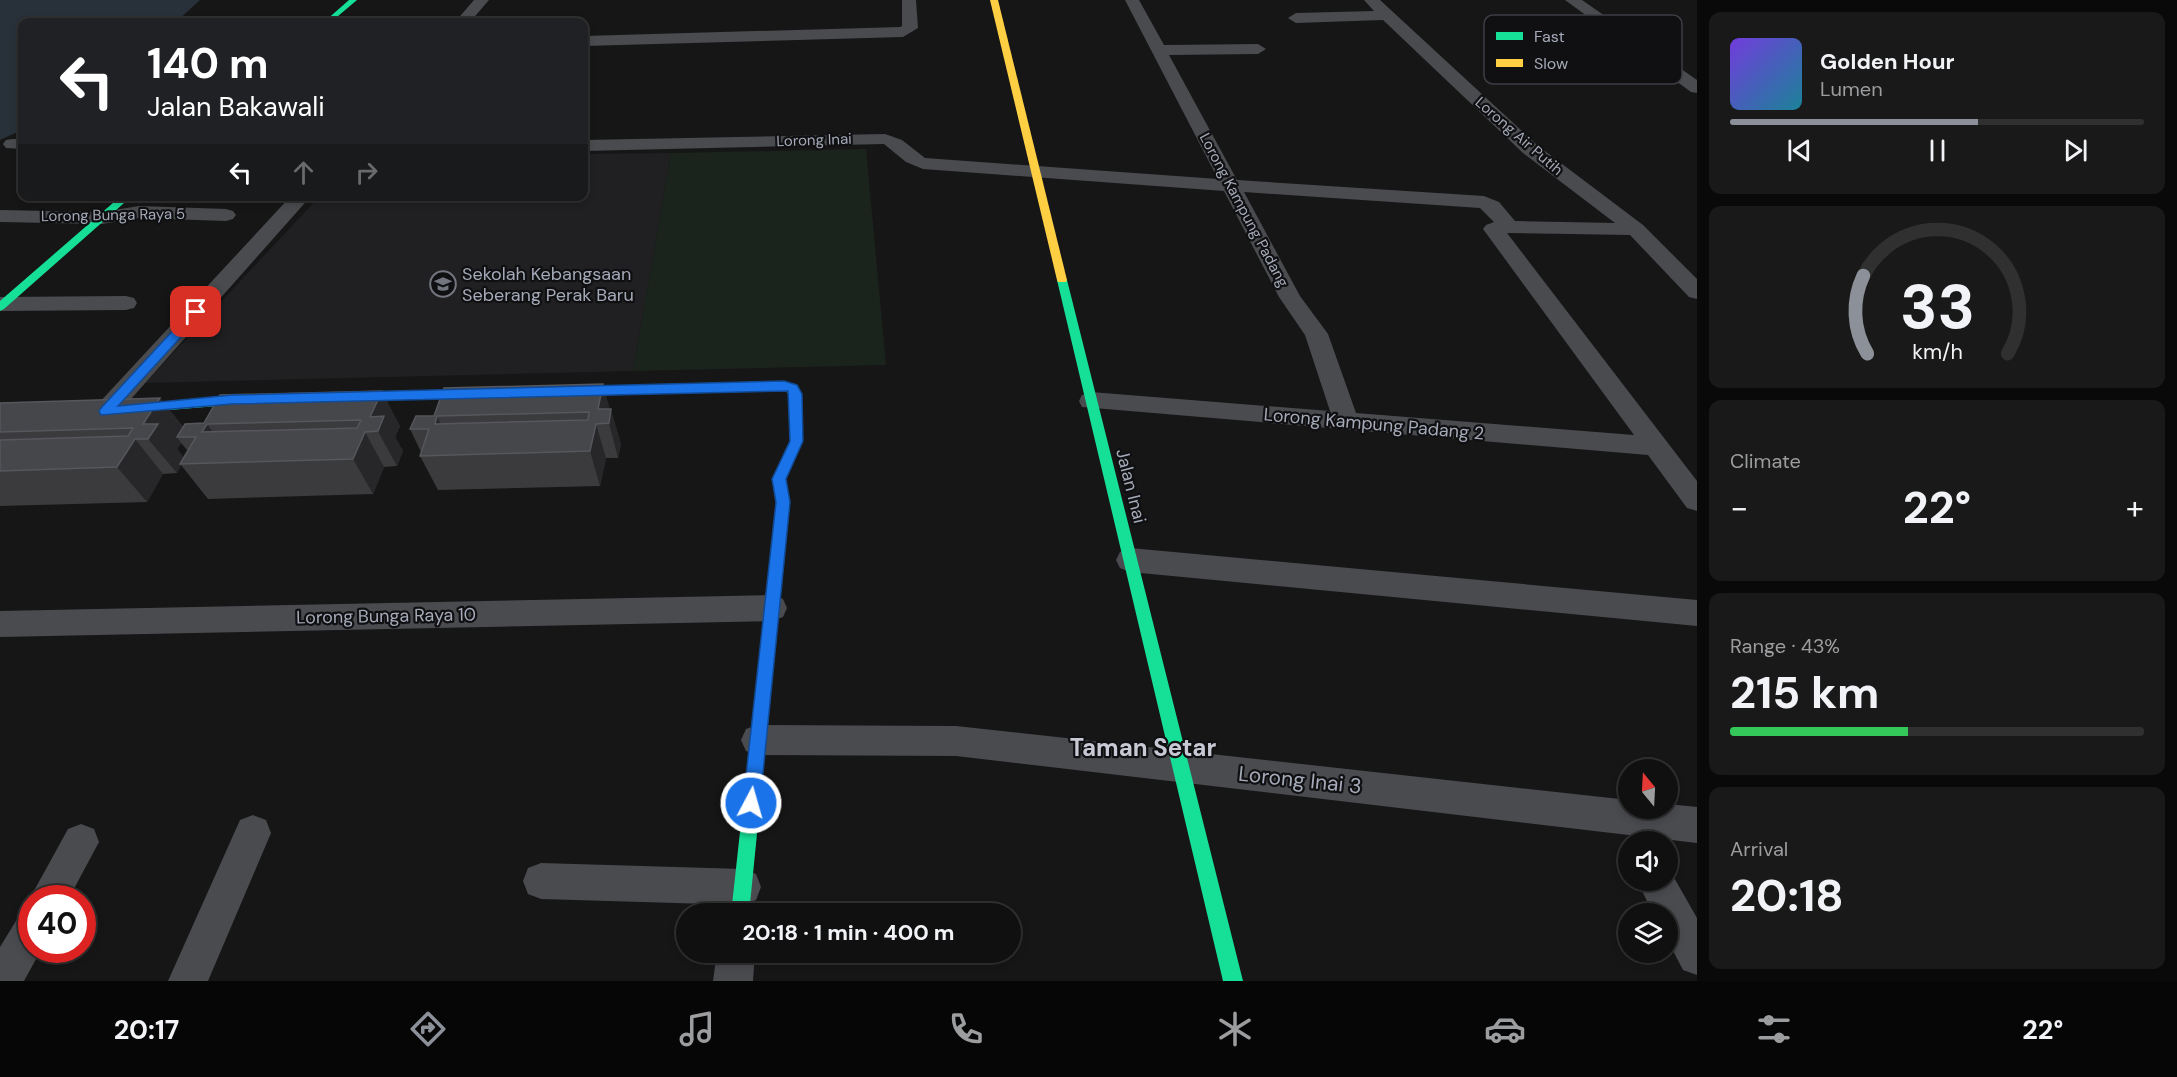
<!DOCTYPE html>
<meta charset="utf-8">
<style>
body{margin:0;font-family:"DM Sans",sans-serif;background:#191919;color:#f1f3f6;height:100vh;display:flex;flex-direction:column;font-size:22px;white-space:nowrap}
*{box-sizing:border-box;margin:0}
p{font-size:20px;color:#9c9d9f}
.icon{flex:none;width:33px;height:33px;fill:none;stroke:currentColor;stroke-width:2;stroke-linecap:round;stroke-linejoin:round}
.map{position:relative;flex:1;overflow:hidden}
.drawer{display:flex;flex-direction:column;gap:12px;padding:12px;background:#090909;width:480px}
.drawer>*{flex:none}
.banner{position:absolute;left:18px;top:18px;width:570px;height:183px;border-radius:12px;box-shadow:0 3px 9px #0003,0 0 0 2px #303030;background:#202124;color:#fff;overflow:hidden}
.needle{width:39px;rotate:342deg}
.buttons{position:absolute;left:1618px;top:759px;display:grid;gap:12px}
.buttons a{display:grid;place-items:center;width:60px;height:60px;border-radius:50%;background:#101010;box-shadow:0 3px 9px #0003,0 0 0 2px #303030;font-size:30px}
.speed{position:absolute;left:18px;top:885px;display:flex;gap:12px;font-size:30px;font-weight:700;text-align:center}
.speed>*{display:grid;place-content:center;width:78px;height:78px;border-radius:50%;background:#101010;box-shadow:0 3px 9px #0003,0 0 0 2px #303030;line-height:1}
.speed .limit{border:9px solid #d22;background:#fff;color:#111}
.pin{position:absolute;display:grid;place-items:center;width:51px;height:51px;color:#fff;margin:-26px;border-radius:12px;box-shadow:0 3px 9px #0006}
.me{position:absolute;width:66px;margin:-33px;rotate:6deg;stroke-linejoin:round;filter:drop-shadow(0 0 4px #0008)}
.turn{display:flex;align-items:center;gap:21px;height:126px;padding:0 30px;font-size:27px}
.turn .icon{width:78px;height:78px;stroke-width:2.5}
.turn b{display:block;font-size:42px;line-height:51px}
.lanes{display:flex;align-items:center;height:57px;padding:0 30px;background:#0003;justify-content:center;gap:30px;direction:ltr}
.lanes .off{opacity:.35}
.big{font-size:45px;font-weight:700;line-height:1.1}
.drawer .widget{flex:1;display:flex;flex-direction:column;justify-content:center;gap:9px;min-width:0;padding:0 21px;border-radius:12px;background:#191919}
.drawer .dial{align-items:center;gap:0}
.dial svg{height:156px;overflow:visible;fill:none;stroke:#303030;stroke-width:7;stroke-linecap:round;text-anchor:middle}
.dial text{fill:#f1f3f6;stroke:none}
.song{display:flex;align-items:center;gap:18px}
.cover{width:72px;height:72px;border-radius:9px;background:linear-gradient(135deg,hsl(260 70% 55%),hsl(190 70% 35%))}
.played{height:6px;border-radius:3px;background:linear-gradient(90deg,#8c9099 60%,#303030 60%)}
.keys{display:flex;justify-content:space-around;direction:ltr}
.heat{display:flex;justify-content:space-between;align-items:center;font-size:33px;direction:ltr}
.charge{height:9px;border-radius:4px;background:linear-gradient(90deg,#34c759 43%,#303030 0)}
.trip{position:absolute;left:676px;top:903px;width:345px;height:60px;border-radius:30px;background:#101010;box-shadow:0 3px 9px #0003,0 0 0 2px #303030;font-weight:700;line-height:60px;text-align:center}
.dock{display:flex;height:96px;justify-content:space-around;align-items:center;background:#060606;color:#9c9d9f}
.dock .icon{width:42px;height:42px}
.dock .selected{color:#8c9099}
.dock b{font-size:27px;color:#f1f3f6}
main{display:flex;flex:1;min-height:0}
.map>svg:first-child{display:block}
</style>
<main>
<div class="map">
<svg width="1697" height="981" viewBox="0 0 1697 981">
<rect width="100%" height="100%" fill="#161616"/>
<!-- built -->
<path fill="#202022" d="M671,153L633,371L145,383L319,197L584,196V154Z"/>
<!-- green -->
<path fill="#1b231d" d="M866,149L886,365L633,371L671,153Z"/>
<!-- water -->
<path fill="#283039" d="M0,0H200L176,22H22V130L0,140Z"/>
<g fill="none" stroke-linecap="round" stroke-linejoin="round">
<!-- street -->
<path fill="#494b4f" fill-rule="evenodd" d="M474,0H489L470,22H455Z
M902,0H916L918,28L903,37L584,46V36L900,27L902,26Z
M1125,0H1139L1164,45L1258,44L1266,49L1258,54L1169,55L1237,180L1484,196L1499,202L1515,221L1615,223L1523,153L1383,20L1296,23L1288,18L1296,13L1374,11L1364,0H1380L1537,145L1643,225L1697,279V299L1689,297L1630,235L1507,233L1697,481V511L1687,508L1648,455L1082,407L1079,401L1082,395L1091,392L1330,411L1305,335L1279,297L1224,191L923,169L906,162L884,144L584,151V140L885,134L902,140L925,158L1218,179ZM1244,192L1480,208L1494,222L1486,225L1483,229L1634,435L1356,413L1328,334L1300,296Z
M1565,0H1582L1697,80V93L1691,92Z
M12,139H22V149L6,148L3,144L6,140Z
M291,196H311L115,417L106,420L97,417L93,411L97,405Z
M139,206L226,209L233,211L236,215L233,219L226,221L139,218L102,224L0,222V210L102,212Z
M126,296L134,298L137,303L134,308L126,310L0,311V297Z
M1130,548L1697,600V626L1130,572L1120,568L1116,560L1120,552Z
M772,595L783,599L787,608L783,617L772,621L0,637V611Z
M758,725L956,726L1629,800V808H1668V804L1697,807V843L956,756L758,755L746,751L741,740L746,729Z
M253,815L266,820L271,833L208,981H168L240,820Z
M81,824L94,829L99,842L69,898H32V901L30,898L68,829Z
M541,863L743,869L756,874L761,887L756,900L743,905L541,899L528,894L523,881L528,868Z
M1668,867L1697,918V975L1683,970L1668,941V914H1653L1637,880H1668Z
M32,910V950H41L24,981H0V947L19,916Z
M717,952H755L753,981H713Z"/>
<!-- fast -->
<path fill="#16e098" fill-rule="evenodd" d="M349,0H357L331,22H324Z
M121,196H132L4,309L0,311V301Z
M1062,277L1067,280L1243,981H1223L1057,280Z
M784,381L800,391L802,441L786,479L790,503L749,914H731L776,503L772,479L790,441L788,393L782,389L559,395L553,391L559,387Z
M487,389L493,393L487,397L341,401L335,397L341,393Z
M262,395L268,399L266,402L122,414L116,410L122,406Z"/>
<!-- slow -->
<path fill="#ffcf43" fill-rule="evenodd" d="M990,0H998L1067,280L1066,282H1058L1057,280Z"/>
</g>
<!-- wall -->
<path fill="#3b3b3e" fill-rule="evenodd" d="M220,395L400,426L395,437L403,451L397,466L384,467L373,494L208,499L181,465L177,473L163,474L147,502L0,506V403L160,398L183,427L204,423ZM181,443L188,451L184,458L177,449Z
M610,409L621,444L618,458H606L600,486L438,490L420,456L421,452L410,429L434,416Z"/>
<!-- shaded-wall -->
<path fill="#272729" d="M603,384L611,413V409L621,444L618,458L609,423L598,409Z
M382,391L400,426L395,437L403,451L397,466L370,417Z
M160,398L187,433L177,437L181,443L177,449L185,459L180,464L181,465L177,473L148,439L143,424Z
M437,416L453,451L435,424Z
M207,424L232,459L202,432Z
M596,424L606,458L600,486L590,451Z
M365,432L384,467L373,494L353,459Z
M135,439L163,474L147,502L117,467Z"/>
<!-- building -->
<path fill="#46474b" stroke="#55575c" stroke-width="1.5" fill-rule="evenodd" d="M603,384L598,409H611L609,423L596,424L590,451L420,456L429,429H410L416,416H434L444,388ZM589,412L588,420L435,424L437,416Z
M382,391L370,417L384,416L378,431L365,432L353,459L180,464L196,437H177L185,424L204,423L220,395ZM361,420L357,428L202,432L207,424Z
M160,398L143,424H158L148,439H135L117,467L0,471V440L128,436L133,428L0,432V403Z"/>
<!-- route -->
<path fill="#1a73e8" stroke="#114b97" stroke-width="1.5" d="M196,309L201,310V315L118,406L232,395L784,381L797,385L802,394L803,441L786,479L790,502L760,803L758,809L751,812L745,809L743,803L776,502L772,479L790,441L788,391L232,404L101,415L99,411L101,408L192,310Z"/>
<!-- icons -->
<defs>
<g id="school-ring" transform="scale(1.35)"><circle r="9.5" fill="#101012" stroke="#73767f" stroke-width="1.5"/><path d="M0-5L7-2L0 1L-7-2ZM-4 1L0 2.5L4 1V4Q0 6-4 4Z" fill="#73767f"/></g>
</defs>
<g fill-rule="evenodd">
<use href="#school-ring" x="443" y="284"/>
</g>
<g text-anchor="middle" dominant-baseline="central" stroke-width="4.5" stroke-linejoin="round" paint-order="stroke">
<!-- far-street labels -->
<g font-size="15" fill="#a5aab8" stroke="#101012">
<text transform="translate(1519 136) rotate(41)">Lorong Air Putih</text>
<text transform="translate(814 140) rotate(-2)">Lorong Inai</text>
<text transform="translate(1244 210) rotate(62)">Lorong Kampung Padang</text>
<text transform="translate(113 215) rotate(-1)">Lorong Bunga Raya 5</text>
</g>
<!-- poi labels -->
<g font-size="18" fill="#a5aab8" stroke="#101012" text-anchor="start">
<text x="462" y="274">Sekolah Kebangsaan<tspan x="462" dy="21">Seberang Perak Baru</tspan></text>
</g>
<!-- street labels -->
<g font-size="18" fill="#a5aab8" stroke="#101012">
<text transform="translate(1374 424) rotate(5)">Lorong Kampung Padang 2</text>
<text transform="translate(1131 486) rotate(76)">Jalan Inai</text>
<text transform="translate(386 616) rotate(-1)">Lorong Bunga Raya 10</text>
</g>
<!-- near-street labels -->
<g font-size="21" fill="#a5aab8" stroke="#101012">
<text transform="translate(1300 780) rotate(6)">Lorong Inai 3</text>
</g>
<!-- near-neighbourhood labels -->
<g font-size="24" font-weight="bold" fill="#c7cad4" stroke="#101012">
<text x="1143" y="747">Taman Setar</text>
</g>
</g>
<!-- legend -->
<rect x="1484" y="15" width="198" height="69" rx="9" fill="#101012" stroke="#3d3e44" stroke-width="1.5"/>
<rect x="1496" y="32" width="27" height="8" fill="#16e098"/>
<rect x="1496" y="59" width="27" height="8" fill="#ffcf43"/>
<g font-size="16" fill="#a5aab8">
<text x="1534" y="42">Fast</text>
<text x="1534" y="69">Slow</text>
</g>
</svg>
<div class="buttons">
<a><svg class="needle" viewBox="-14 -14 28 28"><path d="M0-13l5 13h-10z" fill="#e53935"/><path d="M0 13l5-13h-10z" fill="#9c9d9f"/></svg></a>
<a><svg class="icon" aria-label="sound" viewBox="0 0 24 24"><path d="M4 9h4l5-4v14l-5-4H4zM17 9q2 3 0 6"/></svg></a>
<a><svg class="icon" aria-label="layers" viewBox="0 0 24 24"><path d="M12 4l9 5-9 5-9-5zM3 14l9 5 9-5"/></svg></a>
</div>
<div class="speed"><div class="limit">40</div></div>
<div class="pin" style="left:196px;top:312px;background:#d93025"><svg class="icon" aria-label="arrive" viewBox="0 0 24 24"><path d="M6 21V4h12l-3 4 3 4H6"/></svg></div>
<svg class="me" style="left:751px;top:803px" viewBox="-20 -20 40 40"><circle r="17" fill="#1a73e8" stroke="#fff" stroke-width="3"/><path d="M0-11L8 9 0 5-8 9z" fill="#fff"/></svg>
<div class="trip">20:18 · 1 min · 400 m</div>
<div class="banner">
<div class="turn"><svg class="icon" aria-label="left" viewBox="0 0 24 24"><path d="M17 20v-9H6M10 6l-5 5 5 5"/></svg><div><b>140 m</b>Jalan Bakawali</div></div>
<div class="lanes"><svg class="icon" aria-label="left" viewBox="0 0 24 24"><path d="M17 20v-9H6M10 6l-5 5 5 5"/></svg><svg class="icon off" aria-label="ahead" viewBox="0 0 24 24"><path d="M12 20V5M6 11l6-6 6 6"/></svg><svg class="icon off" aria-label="right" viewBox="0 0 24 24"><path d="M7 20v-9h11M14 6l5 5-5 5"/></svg></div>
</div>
</div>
<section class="drawer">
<div class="widget">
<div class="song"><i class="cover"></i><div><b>Golden Hour</b><p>Lumen</p></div></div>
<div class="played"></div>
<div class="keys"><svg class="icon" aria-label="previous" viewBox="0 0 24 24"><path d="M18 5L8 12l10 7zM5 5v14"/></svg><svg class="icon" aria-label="pause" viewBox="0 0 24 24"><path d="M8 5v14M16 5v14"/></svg><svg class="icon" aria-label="next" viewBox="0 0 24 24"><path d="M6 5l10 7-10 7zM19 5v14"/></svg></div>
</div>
<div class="widget dial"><svg viewBox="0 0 100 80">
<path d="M14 69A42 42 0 1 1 86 69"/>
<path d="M14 69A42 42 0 0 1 12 29" stroke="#8c9099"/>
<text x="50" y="56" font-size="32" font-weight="700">33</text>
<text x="50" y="72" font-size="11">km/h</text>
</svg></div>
<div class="widget"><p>Climate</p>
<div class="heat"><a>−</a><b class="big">22°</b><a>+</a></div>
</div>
<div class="widget"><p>Range · 43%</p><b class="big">215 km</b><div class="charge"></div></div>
<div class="widget"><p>Arrival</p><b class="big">20:18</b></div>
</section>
</main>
<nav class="dock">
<b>20:17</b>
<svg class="icon selected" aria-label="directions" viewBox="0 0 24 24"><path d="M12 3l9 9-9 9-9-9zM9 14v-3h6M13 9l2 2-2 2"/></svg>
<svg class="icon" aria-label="music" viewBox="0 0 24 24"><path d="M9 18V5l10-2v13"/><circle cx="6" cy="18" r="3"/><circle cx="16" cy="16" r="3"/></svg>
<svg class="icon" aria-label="phone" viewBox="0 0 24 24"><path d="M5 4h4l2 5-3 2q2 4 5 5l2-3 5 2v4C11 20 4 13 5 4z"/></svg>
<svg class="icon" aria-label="climate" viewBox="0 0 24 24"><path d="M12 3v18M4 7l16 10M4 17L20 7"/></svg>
<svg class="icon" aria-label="car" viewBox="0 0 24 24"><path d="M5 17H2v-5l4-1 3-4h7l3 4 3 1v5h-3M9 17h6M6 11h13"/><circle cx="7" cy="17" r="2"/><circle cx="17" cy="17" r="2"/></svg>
<svg class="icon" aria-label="filters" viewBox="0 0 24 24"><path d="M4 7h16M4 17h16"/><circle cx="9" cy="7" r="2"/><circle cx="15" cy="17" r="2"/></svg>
<b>22°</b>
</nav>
